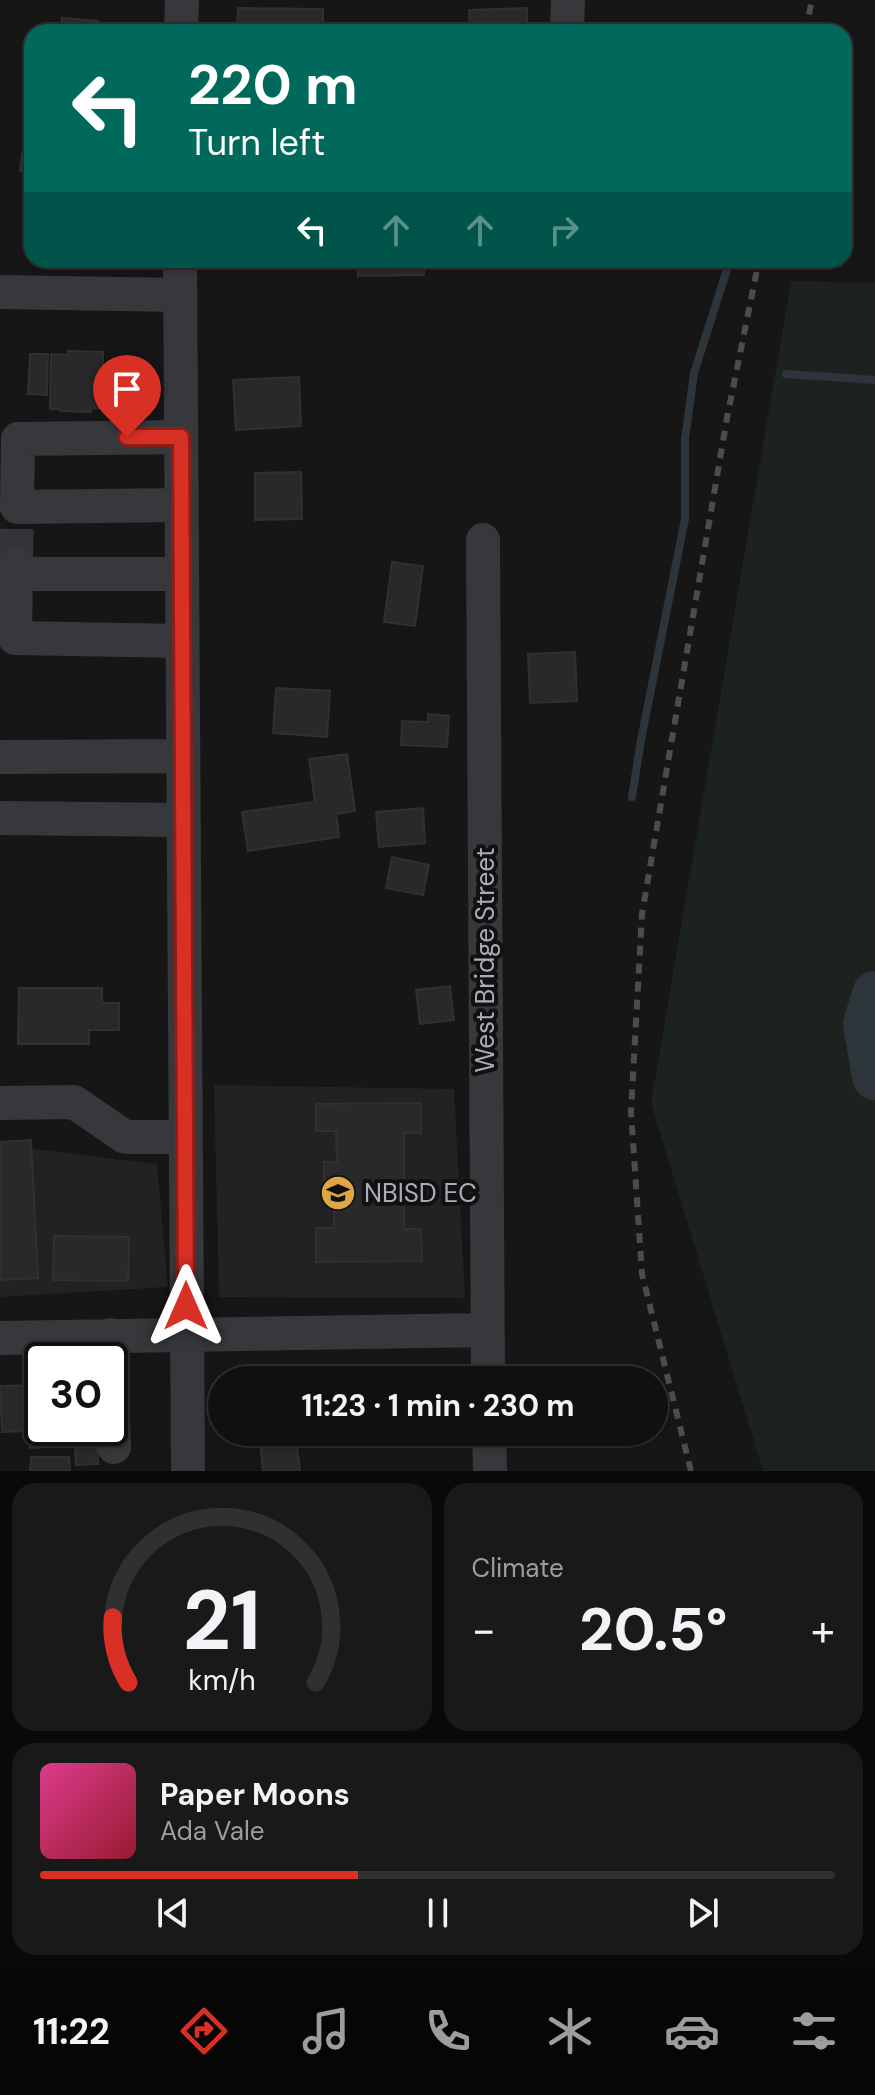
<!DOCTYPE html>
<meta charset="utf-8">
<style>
body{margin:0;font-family:"DM Sans",sans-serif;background:#19191a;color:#f1f3f6;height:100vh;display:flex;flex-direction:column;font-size:30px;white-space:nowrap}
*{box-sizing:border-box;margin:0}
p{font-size:26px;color:#9c9d9f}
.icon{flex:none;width:44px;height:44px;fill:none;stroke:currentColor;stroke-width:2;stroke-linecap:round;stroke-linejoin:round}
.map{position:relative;height:1471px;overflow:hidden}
.panel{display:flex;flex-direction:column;gap:12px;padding:12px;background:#090909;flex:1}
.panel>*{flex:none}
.hud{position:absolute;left:24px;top:24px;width:828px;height:244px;border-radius:24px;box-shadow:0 2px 6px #0004,0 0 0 2px #303031;background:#00695c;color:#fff;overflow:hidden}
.speed{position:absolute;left:24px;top:1342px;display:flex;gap:16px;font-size:40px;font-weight:700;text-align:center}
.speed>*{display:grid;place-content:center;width:104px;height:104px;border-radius:50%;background:#101011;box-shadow:0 2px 6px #0004,0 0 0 2px #303031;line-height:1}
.speed .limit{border:4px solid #111;border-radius:12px;background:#fff;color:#111}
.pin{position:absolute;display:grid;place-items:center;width:68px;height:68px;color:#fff;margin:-82px -34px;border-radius:50% 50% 50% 0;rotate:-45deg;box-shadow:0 0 8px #0007}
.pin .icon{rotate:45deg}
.me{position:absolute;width:88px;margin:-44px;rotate:0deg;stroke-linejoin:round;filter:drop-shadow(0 0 6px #0008)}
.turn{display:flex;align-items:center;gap:28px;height:168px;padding:0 32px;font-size:36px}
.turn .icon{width:104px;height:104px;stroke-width:2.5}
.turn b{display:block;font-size:56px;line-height:68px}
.lanes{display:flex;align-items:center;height:76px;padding:0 32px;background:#0003;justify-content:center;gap:40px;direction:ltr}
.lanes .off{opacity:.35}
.big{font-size:60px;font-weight:700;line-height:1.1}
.panel .tile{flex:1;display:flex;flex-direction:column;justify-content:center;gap:12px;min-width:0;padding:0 28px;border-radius:24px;background:#19191a}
.panel .dial{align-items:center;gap:0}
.dial svg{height:208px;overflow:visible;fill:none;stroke:#303031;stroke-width:7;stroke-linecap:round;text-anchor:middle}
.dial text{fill:#f1f3f6;stroke:none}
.song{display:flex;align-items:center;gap:24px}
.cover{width:96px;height:96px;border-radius:12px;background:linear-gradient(135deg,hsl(330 70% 55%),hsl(350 70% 35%))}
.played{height:8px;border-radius:4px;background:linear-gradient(90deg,#d93025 40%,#303031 40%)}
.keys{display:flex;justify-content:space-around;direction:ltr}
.heat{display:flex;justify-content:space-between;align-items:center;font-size:44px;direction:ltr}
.panel .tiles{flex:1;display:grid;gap:12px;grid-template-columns:1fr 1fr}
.tile:last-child{grid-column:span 2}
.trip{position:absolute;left:208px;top:1366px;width:460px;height:80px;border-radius:40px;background:#101011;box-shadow:0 2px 6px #0004,0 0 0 2px #303031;font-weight:700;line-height:80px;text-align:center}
.dock{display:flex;height:128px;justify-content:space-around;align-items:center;background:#060607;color:#9c9d9f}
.dock .icon{width:56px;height:56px}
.dock .current{color:#d93025}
.dock b{font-size:36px;color:#f1f3f6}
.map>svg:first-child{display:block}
</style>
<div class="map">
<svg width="875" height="1471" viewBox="0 0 875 1471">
<rect width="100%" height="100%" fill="#161617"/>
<!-- built -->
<path fill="#222224" d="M214,1085L454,1089L465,1298L219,1297Z
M0,1145L157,1164L168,1287L0,1297Z"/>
<!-- green -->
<path fill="#1c221d" d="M791,281L875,283V1471H763L651,1103Z"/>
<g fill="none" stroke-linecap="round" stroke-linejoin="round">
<!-- stream -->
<path stroke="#2d353a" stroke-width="8" d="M775,32L776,27
M786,374L875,380
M632,797L641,740L685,519V439L694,373L730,260"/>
<!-- river -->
<path stroke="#2d353a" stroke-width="46" d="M875,994L866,1024L875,1077"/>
</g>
<!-- building -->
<path fill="#29292b" stroke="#303033" stroke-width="2" d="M238,8L323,9V32H237Z
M527,8V23H548L549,32H470L469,10Z
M62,18L98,21L97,32H61Z
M23,146L32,147V173L20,171Z
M358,260H424V275L358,276Z
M68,351L103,352L102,408H91V412L60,411L59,409H50L51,354L68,355Z
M30,354H48L47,395L28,394Z
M299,377L301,426L236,430L233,380Z
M301,472L302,519L255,520V473Z
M392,562L423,566L415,626L384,622Z
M575,652L577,701L530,703L528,654Z
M276,688L330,691L327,737L273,733Z
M428,714L449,716L447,747L401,745L402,721L428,722Z
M347,754L355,811L336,814L339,837L248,851L242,812L315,802L309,759Z
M423,808L425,843L379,847L376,812Z
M392,857L429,865L423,895L386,888Z
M450,986L454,1020L420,1024L416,990Z
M19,988H102V1003H119V1030H89V1044H18Z
M421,1103V1133H404V1229H421L422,1261L316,1262V1228H334V1203H324V1162H337L336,1131H316V1104Z
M31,1140L38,1278L0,1280V1142Z
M54,1236L129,1237L128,1281L53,1280Z
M252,1372H305V1380H252Z
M529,1376L578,1380H528Z
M42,1385V1428H97L98,1464L76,1465L75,1446L30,1448L29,1431L2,1432L0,1386Z
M419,1432H445V1436L418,1435Z
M296,1438L300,1471H263L260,1442Z
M31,1457H69L70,1471H30Z"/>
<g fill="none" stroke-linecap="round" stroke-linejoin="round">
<!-- minor-tunnel -->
<path stroke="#333437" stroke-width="34" stroke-dasharray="34 17" stroke-linecap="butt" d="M16,563L17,507"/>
<!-- minor -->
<path stroke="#37383c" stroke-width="34" d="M181,32L182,0
M567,32L568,0
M180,260L188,1471
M0,292L180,295
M181,437L18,439L17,507L181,505
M483,540L488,1380
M16,563L15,638L182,641
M16,574H182
M0,757L183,756
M0,818L183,820
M0,1103L74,1102L125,1137H185
M110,1335L114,1447
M0,1338L487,1330
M489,1432L490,1471"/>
<!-- rail -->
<path stroke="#4a4c51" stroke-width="6" stroke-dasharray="10 8" stroke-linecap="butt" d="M805,32L812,0
M691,1471L642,1274L631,1112L642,914L727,418L759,260"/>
</g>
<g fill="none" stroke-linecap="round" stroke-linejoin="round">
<!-- route casing -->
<g stroke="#8d1f18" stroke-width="20">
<path id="route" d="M127,437H181L186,1306"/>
</g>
<!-- route -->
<use href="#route" stroke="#d93025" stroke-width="14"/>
</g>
<!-- icons -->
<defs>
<g id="school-disc" transform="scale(1.8)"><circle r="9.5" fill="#dfa645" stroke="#111112"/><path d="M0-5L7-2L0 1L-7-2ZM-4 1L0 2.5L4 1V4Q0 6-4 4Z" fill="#111"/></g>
</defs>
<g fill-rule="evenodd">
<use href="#school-disc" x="338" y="1193"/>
</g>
<g text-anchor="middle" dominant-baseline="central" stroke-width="8" stroke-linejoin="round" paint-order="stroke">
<!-- street labels -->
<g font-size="26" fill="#a9adb6" stroke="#111112">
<text transform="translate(485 960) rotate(-90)">West Bridge Street</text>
</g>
<!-- poi labels -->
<g font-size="26" fill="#a9adb6" stroke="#111112" text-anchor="start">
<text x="364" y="1193">NBISD EC</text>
</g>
</g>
</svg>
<div class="speed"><div class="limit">30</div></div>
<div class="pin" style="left:127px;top:437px;background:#d93025"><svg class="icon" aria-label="arrive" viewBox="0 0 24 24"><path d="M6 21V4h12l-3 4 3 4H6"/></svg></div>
<svg class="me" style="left:186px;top:1306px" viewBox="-20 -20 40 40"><path d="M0-17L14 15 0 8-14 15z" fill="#d93025" stroke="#fff" stroke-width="4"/></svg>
<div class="trip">11:23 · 1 min · 230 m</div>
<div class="hud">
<div class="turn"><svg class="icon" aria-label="left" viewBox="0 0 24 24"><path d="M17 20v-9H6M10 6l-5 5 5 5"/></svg><div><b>220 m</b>Turn left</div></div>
<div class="lanes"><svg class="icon" aria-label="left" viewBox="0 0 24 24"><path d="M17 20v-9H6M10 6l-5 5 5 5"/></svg><svg class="icon off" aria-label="ahead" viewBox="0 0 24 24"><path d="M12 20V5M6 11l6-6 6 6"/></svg><svg class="icon off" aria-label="ahead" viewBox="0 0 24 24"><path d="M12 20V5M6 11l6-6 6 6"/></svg><svg class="icon off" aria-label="right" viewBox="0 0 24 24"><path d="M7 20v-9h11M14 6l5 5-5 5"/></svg></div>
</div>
</div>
<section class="panel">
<div class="tiles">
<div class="tile dial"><svg viewBox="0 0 100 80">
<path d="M14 69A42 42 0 1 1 86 69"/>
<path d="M14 69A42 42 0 0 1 8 44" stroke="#d93025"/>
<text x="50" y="56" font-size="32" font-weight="700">21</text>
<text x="50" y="72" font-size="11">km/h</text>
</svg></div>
<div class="tile"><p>Climate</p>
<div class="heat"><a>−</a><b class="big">20.5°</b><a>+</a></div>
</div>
<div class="tile">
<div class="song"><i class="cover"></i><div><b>Paper Moons</b><p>Ada Vale</p></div></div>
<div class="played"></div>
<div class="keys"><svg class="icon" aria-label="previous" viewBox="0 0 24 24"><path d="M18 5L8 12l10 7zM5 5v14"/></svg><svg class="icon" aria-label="pause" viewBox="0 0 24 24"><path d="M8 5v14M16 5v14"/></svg><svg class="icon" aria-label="next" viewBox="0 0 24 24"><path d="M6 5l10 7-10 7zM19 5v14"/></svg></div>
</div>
</div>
</section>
<nav class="dock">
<b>11:22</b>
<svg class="icon current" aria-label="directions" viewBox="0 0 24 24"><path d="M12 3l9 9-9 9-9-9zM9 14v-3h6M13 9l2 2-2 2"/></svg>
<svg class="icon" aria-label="music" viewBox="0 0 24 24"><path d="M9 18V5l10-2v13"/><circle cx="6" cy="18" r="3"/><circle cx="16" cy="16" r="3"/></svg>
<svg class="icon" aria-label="phone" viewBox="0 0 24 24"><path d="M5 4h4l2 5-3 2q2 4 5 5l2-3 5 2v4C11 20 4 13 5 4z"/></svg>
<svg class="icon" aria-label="climate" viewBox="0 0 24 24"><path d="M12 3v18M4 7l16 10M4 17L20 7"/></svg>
<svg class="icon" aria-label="car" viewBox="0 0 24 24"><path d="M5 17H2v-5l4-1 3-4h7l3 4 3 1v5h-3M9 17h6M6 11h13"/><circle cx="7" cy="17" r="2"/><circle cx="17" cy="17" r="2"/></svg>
<svg class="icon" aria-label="filters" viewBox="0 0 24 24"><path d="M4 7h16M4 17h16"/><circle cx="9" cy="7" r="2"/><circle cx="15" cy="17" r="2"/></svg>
</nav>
